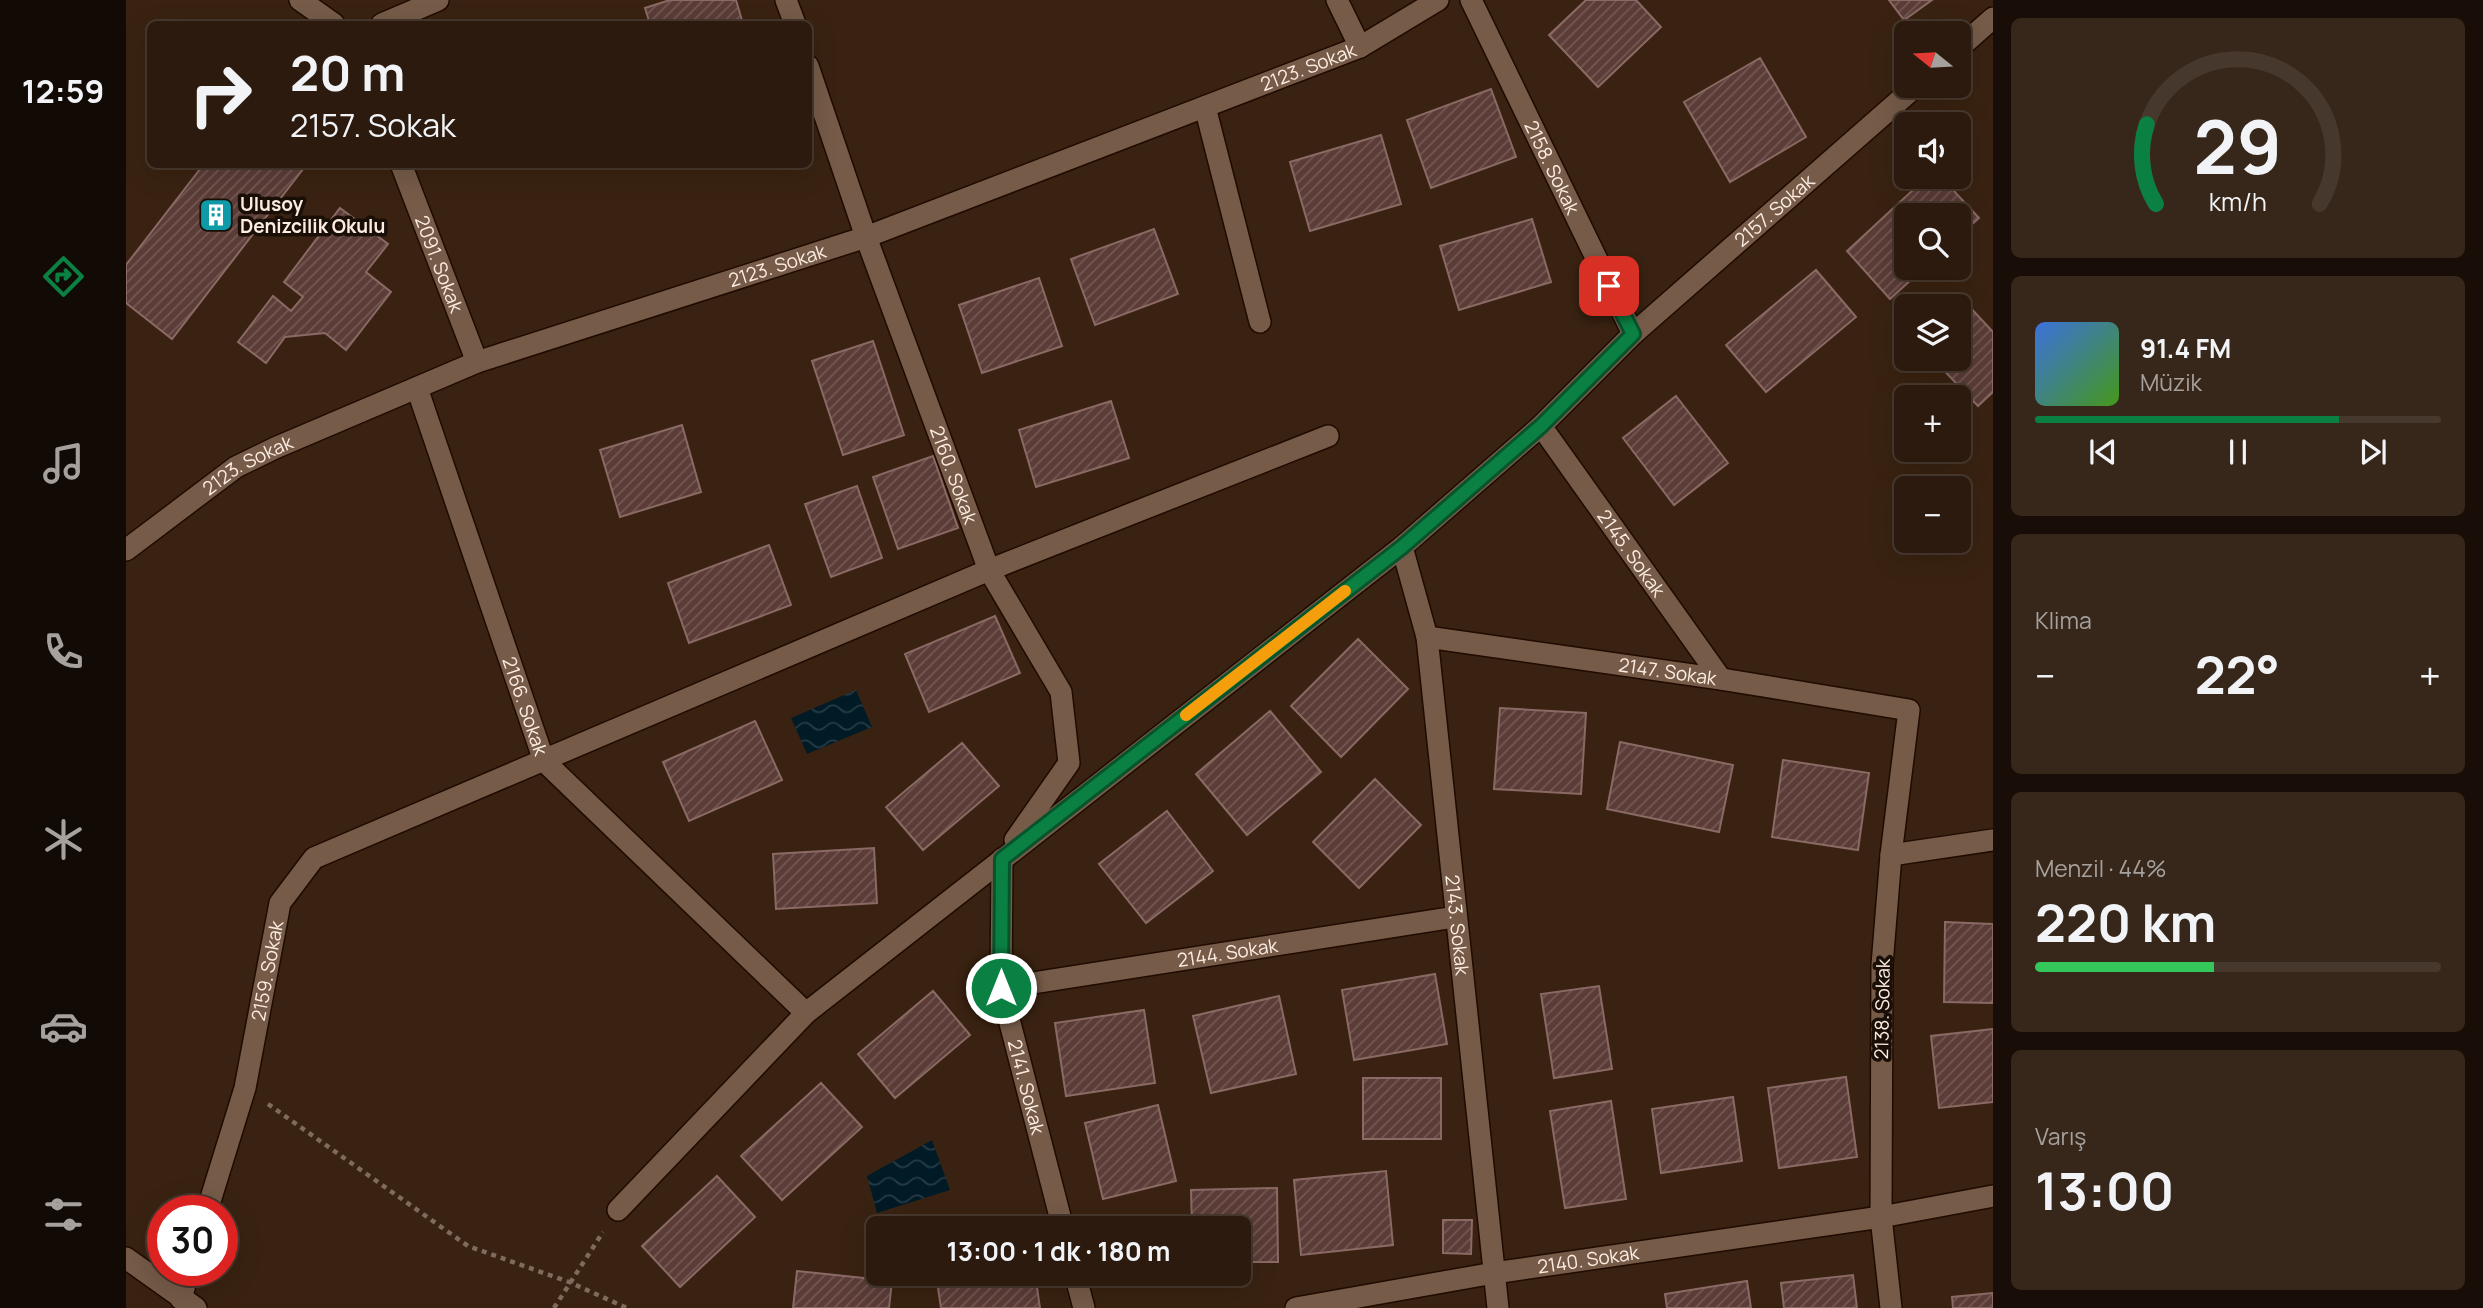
<!DOCTYPE html>
<html lang="tr">
<meta charset="utf-8">
<style>
body{margin:0;font-family:Manrope,sans-serif;background:#37271b;color:#f1f3f6;height:100vh;display:flex;flex-direction:column;font-size:26px;white-space:nowrap}
*{box-sizing:border-box;margin:0}
p{font-size:23px;color:#a6a19d}
.icon{flex:none;width:38px;height:38px;fill:none;stroke:currentColor;stroke-width:2;stroke-linecap:round;stroke-linejoin:round}
.map{position:relative;flex:1;overflow:hidden}
.details{display:flex;flex-direction:column;gap:18px;padding:18px;background:#180e07;width:490px}
.details>*{flex:none}
.guide{position:absolute;left:21px;top:21px;width:665px;height:147px;border-radius:10px;box-shadow:0 7px 28px #0002,0 0 0 2px #47382e;background:#2b1a0d;color:#f1f3f6;overflow:hidden}
.needle{width:46px;rotate:288deg}
.tools{position:absolute;left:1768px;top:21px;display:grid;gap:14px}
.tools a{display:grid;place-items:center;width:77px;height:77px;border-radius:10px;background:#2b1a0d;box-shadow:0 7px 28px #0002,0 0 0 2px #47382e;font-size:35px}
.speed{position:absolute;left:21px;top:1195px;display:flex;gap:14px;font-size:35px;font-weight:700;text-align:center}
.speed>*{display:grid;place-content:center;width:91px;height:91px;border-radius:50%;background:#2b1a0d;box-shadow:0 7px 28px #0002,0 0 0 2px #47382e;line-height:1}
.speed .limit{border:10px solid #d22;background:#fff;color:#111}
.pin{position:absolute;display:grid;place-items:center;width:60px;height:60px;color:#fff;margin:-30px;border-radius:14px;box-shadow:0 4px 10px #0006}
.me{position:absolute;width:77px;margin:-38px;rotate:0deg;stroke-linejoin:round;filter:drop-shadow(0 0 5px #0008)}
.turn{display:flex;align-items:center;gap:24px;height:147px;padding:0 28px;font-size:32px}
.turn .icon{width:91px;height:91px;stroke-width:2.5}
.turn b{display:block;font-size:49px;line-height:60px}
.big{font-size:52px;font-weight:700;line-height:1.1}
.details .widget{flex:1;display:flex;flex-direction:column;justify-content:center;gap:10px;min-width:0;padding:0 24px;border-radius:10px;background:#37271b}
.details .dial{align-items:center;gap:0}
.dial svg{height:182px;overflow:visible;fill:none;stroke:#47382e;stroke-width:7;stroke-linecap:round;text-anchor:middle}
.dial text{fill:#f1f3f6;stroke:none}
.song{display:flex;align-items:center;gap:21px}
.cover{width:84px;height:84px;border-radius:10px;background:linear-gradient(135deg,hsl(220 70% 55%),hsl(100 70% 35%))}
.played{height:7px;border-radius:4px;background:linear-gradient(90deg,#0b8043 75%,#47382e 75%)}
.keys{display:flex;justify-content:space-around;direction:ltr}
.heat{display:flex;justify-content:space-between;align-items:center;font-size:38px;direction:ltr}
.charge{height:10px;border-radius:5px;background:linear-gradient(90deg,#34c759 44%,#47382e 0)}
.trip{position:absolute;left:740px;top:1216px;width:385px;height:70px;border-radius:10px;background:#2b1a0d;box-shadow:0 7px 28px #0002,0 0 0 2px #47382e;font-weight:700;line-height:70px;text-align:center}
main{display:flex;flex:1;min-height:0}
.tabs{display:flex;flex-direction:column;width:126px;justify-content:space-around;align-items:center;background:#110a05;color:#a6a19d}
.tabs .icon{width:49px;height:49px}
.tabs .on{color:#0b8043}
.tabs b{font-size:32px;color:#f1f3f6}
.map>svg:first-child{display:block}
</style>
<main>
<nav class="tabs">
<b>12:59</b>
<svg class="icon on" aria-label="directions" viewBox="0 0 24 24"><path d="M12 3l9 9-9 9-9-9zM9 14v-3h6M13 9l2 2-2 2"/></svg>
<svg class="icon" aria-label="music" viewBox="0 0 24 24"><path d="M9 18V5l10-2v13"/><circle cx="6" cy="18" r="3"/><circle cx="16" cy="16" r="3"/></svg>
<svg class="icon" aria-label="phone" viewBox="0 0 24 24"><path d="M5 4h4l2 5-3 2q2 4 5 5l2-3 5 2v4C11 20 4 13 5 4z"/></svg>
<svg class="icon" aria-label="climate" viewBox="0 0 24 24"><path d="M12 3v18M4 7l16 10M4 17L20 7"/></svg>
<svg class="icon" aria-label="car" viewBox="0 0 24 24"><path d="M5 17H2v-5l4-1 3-4h7l3 4 3 1v5h-3M9 17h6M6 11h13"/><circle cx="7" cy="17" r="2"/><circle cx="17" cy="17" r="2"/></svg>
<svg class="icon" aria-label="filters" viewBox="0 0 24 24"><path d="M4 7h16M4 17h16"/><circle cx="9" cy="7" r="2"/><circle cx="15" cy="17" r="2"/></svg>
</nav>
<div class="map">
<svg width="1867" height="1308" viewBox="0 0 1867 1308">
<defs>
<pattern id="water-waves" width="16" height="10" patternUnits="userSpaceOnUse" patternTransform="scale(1.75)"><rect width="16" height="10" fill="#001a26"/><path d="M0 5q4-4 8 0t8 0" fill="none" stroke="#263b45"/></pattern>
<pattern id="building-hatch" width="6" height="6" patternUnits="userSpaceOnUse" patternTransform="scale(1.75)"><rect width="6" height="6" fill="#5b3c37"/><path d="M-1 1l2-2M0 6l6-6M5 7l2-2" fill="none" stroke="#735854"/></pattern>
</defs>
<rect width="100%" height="100%" fill="#392211"/>
<!-- water -->
<path fill="url(#water-waves)" d="M730,690L746,727L681,754L665,718Z
M806,1140L824,1190L751,1213L741,1176Z"/>
<!-- building -->
<path fill="url(#building-hatch)" stroke="#8b6964" stroke-width="2" d="M544,0H610L617,24H524L519,8Z
M1460,0H1510L1535,27L1472,87L1423,35Z
M1763,0H1806L1778,20Z
M1634,58L1680,137L1604,182L1558,102Z
M1365,89L1390,157L1305,188L1281,120Z
M1255,135L1275,204L1184,231L1164,162Z
M78,164H181L46,339L0,303V265Z
M1801,177H1815L1853,218L1832,237V215H1780V268H1798L1764,299L1721,251Z
M214,208L262,244L240,272L265,292L220,350L199,333L159,337L140,363L112,342L147,296L165,311L177,297L158,282Z
M1406,219L1425,282L1333,310L1314,246Z
M1028,229L1052,294L969,325L945,259Z
M1690,270L1730,317L1640,392L1600,345Z
M913,278L936,346L856,373L833,305Z
M1841,304L1867,332V392L1852,406L1807,359H1832V312Z
M747,341L778,435L717,455L686,361Z
M1550,396L1602,463L1548,505L1497,438Z
M985,401L1003,458L910,487L893,430Z
M556,425L575,492L494,517L474,450Z
M807,456L832,528L772,549L747,477Z
M731,486L756,558L705,577L679,504Z
M643,545L665,605L563,643L542,583Z
M869,616L894,673L803,712L779,654Z
M1232,639L1282,689L1215,757L1165,706Z
M1374,708L1460,713L1455,794L1368,789Z
M1144,711L1195,772L1121,835L1070,774Z
M629,721L656,780L563,821L537,762Z
M1494,742L1607,765L1593,832L1481,809Z
M836,743L873,786L797,850L760,807Z
M1657,760L1743,773L1732,850L1646,837Z
M1249,779L1295,825L1233,888L1187,842Z
M1041,811L1087,871L1020,923L973,864Z
M748,848L751,903L650,909L647,854Z
M1819,922L1867,924V1003L1818,1002Z
M1309,974L1321,1044L1228,1060L1216,990Z
M1473,986L1486,1069L1428,1078L1415,994Z
M807,991L844,1035L769,1098L732,1054Z
M1153,996L1170,1074L1085,1093L1067,1016Z
M1018,1010L1029,1083L940,1096L929,1023Z
M1867,1029V1102L1813,1108L1805,1036Z
M1720,1077L1731,1157L1653,1168L1642,1088Z
M1237,1078H1315V1139H1237Z
M695,1083L736,1127L656,1200L615,1156Z
M1607,1097L1616,1161L1535,1173L1526,1109Z
M1485,1101L1500,1199L1439,1208L1424,1111Z
M1032,1105L1050,1181L977,1199L959,1123Z
M1260,1171L1267,1245L1175,1255L1168,1180Z
M591,1176L629,1217L554,1287L516,1246Z
M1151,1188L1152,1262H1113V1228H1066L1065,1190Z
M1317,1220H1346L1345,1254L1317,1253Z
M671,1271L766,1281L763,1308H667Z
M810,1274H909L914,1308H815Z
M1727,1275L1731,1308H1658L1655,1283Z
M1621,1281L1625,1308H1541L1539,1294Z
M1867,1293V1308H1827L1826,1297Z"/>
<g fill="none" stroke-linecap="round" stroke-linejoin="round">
<!-- minor casing -->
<g stroke="#200b00" stroke-width="24">
<g id="minor">
<path d="M174,0L208,24"/>
<path d="M660,0L669,24"/>
<path d="M1211,0L1234,47"/>
<path id="s1" d="M1345,0L1507,334"/>
<path d="M256,24L312,0"/>
<path d="M1832,49L1867,18"/>
<path id="s2" d="M682,66L740,237L863,570L935,692L943,763L889,840"/>
<path d="M1079,107L1134,322"/>
<path id="s3" d="M275,164L351,362"/>
<path id="s4" d="M291,388L418,761L680,1013"/>
<path id="s5" d="M1415,426L1595,679"/>
<path id="s6" d="M1276,547L1301,637L1372,1308"/>
<path id="s7" d="M0,550L110,467L149,448L351,362L740,237L1234,47L1312,0"/>
<path id="s8" d="M1301,637L1595,679L1783,710L1765,855L1756,965L1755,1217L1765,1308"/>
<path d="M1765,855L1867,840"/>
<path id="s9" d="M876,859L875,988L937,1228"/>
<path id="s10" d="M875,988L1329,917"/>
<path id="s11" d="M492,1210L680,1013L1276,547L1415,426L1507,334L1790,86"/>
<path id="s12" d="M81,1211L119,1088L154,903L188,858L863,570L1202,436"/>
<path d="M0,1258L70,1308"/>
<path d="M949,1274L958,1308"/>
<path d="M55,1299L63,1270"/>
<path id="s13" d="M1170,1308L1368,1273L1755,1217L1867,1196"/>
</g>
</g>
<!-- path -->
<path stroke="#7f6a5b" stroke-width="4.5" stroke-dasharray="5 5" stroke-linecap="butt" d="M142,1104L342,1246L443,1282L501,1308
M428,1308L477,1232"/>
<!-- minor -->
<use href="#minor" stroke="#755b48" stroke-width="21"/>
</g>
<g fill="none" stroke-linecap="round" stroke-linejoin="round">
<!-- route casing -->
<g stroke="#07532c" stroke-width="18">
<path id="route" d="M875,988L876,859L1276,547L1415,426L1507,334L1483,286"/>
</g>
<!-- route -->
<use href="#route" stroke="#0b8043" stroke-width="12"/>
<!-- slow -->
<path stroke="#f59e0b" stroke-width="12" d="M1060,715L1219,591"/>
</g>
<!-- icons -->
<defs>
<g id="building-square" transform="scale(1.75)"><rect x="-9" y="-9" width="18" height="18" rx="4" fill="#0f9aa8" stroke="#190f07"/><path d="M-4-6H4V6H1V3H-1V6H-4ZM-2.5-4.3h1.7v1.8h-1.7ZM.8-4.3h1.7v1.8H.8ZM-2.5-1h1.7V.8h-1.7ZM.8-1h1.7V.8H.8Z" fill="#fff"/></g>
</defs>
<g fill-rule="evenodd">
<use href="#building-square" x="90" y="215"/>
</g>
<g text-anchor="middle" dominant-baseline="central" stroke-width="7" stroke-linejoin="round" paint-order="stroke">
<!-- street labels -->
<g font-size="19" fill="#fcece1" stroke="#190f07">
<text stroke="none"><textPath href="#s7" startOffset="1283">2123. Sokak</textPath></text>
<text stroke="none"><textPath href="#s1" startOffset="186">2158. Sokak</textPath></text>
<text stroke="none"><textPath href="#s11" startOffset="1531">2157. Sokak</textPath></text>
<text stroke="none"><textPath href="#s3" startOffset="107">2091. Sokak</textPath></text>
<text stroke="none"><textPath href="#s7" startOffset="716">2123. Sokak</textPath></text>
<text stroke="none"><textPath href="#s7" startOffset="149">2123. Sokak</textPath></text>
<text stroke="none"><textPath href="#s2" startOffset="434">2160. Sokak</textPath></text>
<text stroke="none"><textPath href="#s5" startOffset="156">2145. Sokak</textPath></text>
<text stroke="none"><textPath href="#s8" startOffset="243">2147. Sokak</textPath></text>
<text stroke="none"><textPath href="#s4" startOffset="336">2166. Sokak</textPath></text>
<text stroke="none"><textPath href="#s6" startOffset="383">2143. Sokak</textPath></text>
<text stroke="none"><textPath href="#s10" startOffset="229">2144. Sokak</textPath></text>
<text stroke="none"><textPath href="#s12" startOffset="248">2159. Sokak</textPath></text>
<text transform="translate(1756 1009) rotate(-89)">2138. Sokak</text>
<text stroke="none"><textPath href="#s9" startOffset="231">2141. Sokak</textPath></text>
<text stroke="none"><textPath href="#s13" startOffset="296">2140. Sokak</textPath></text>
</g>
<!-- poi labels -->
<g font-size="19" font-weight="bold" fill="#fcece1" stroke="#190f07" text-anchor="start">
<text x="114" y="204">Ulusoy<tspan x="114" dy="22">Denizcilik Okulu</tspan></text>
</g>
</g>
</svg>
<div class="tools">
<a><svg class="needle" viewBox="-14 -14 28 28"><path d="M0-13l5 13h-10z" fill="#e53935"/><path d="M0 13l5-13h-10z" fill="#a6a19d"/></svg></a>
<a><svg class="icon" aria-label="sound" viewBox="0 0 24 24"><path d="M4 9h4l5-4v14l-5-4H4zM17 9q2 3 0 6"/></svg></a>
<a><svg class="icon" aria-label="search" viewBox="0 0 24 24"><circle cx="10" cy="10" r="6"/><path d="M15 15l6 6"/></svg></a>
<a><svg class="icon" aria-label="layers" viewBox="0 0 24 24"><path d="M12 4l9 5-9 5-9-5zM3 14l9 5 9-5"/></svg></a>
<a>+</a>
<a>−</a>
</div>
<div class="speed"><div class="limit">30</div></div>
<div class="pin" style="left:1483px;top:286px;background:#d93025"><svg class="icon" aria-label="arrive" viewBox="0 0 24 24"><path d="M6 21V4h12l-3 4 3 4H6"/></svg></div>
<svg class="me" style="left:875px;top:988px" viewBox="-20 -20 40 40"><circle r="17" fill="#0b8043" stroke="#fff" stroke-width="3"/><path d="M0-11L8 9 0 5-8 9z" fill="#fff"/></svg>
<div class="trip">13:00 · 1 dk · 180 m</div>
<div class="guide">
<div class="turn"><svg class="icon" aria-label="right" viewBox="0 0 24 24"><path d="M7 20v-9h11M14 6l5 5-5 5"/></svg><div><b>20 m</b>2157. Sokak</div></div>
</div>
</div>
<section class="details">
<div class="widget dial"><svg viewBox="0 0 100 80">
<path d="M14 69A42 42 0 1 1 86 69"/>
<path d="M14 69A42 42 0 0 1 10 34" stroke="#0b8043"/>
<text x="50" y="56" font-size="32" font-weight="700">29</text>
<text x="50" y="72" font-size="11">km/h</text>
</svg></div>
<div class="widget">
<div class="song"><i class="cover"></i><div><b>91.4 FM</b><p>Müzik</p></div></div>
<div class="played"></div>
<div class="keys"><svg class="icon" aria-label="previous" viewBox="0 0 24 24"><path d="M18 5L8 12l10 7zM5 5v14"/></svg><svg class="icon" aria-label="pause" viewBox="0 0 24 24"><path d="M8 5v14M16 5v14"/></svg><svg class="icon" aria-label="next" viewBox="0 0 24 24"><path d="M6 5l10 7-10 7zM19 5v14"/></svg></div>
</div>
<div class="widget"><p>Klima</p>
<div class="heat"><a>−</a><b class="big">22°</b><a>+</a></div>
</div>
<div class="widget"><p>Menzil · 44%</p><b class="big">220 km</b><div class="charge"></div></div>
<div class="widget"><p>Varış</p><b class="big">13:00</b></div>
</section>
</main>
